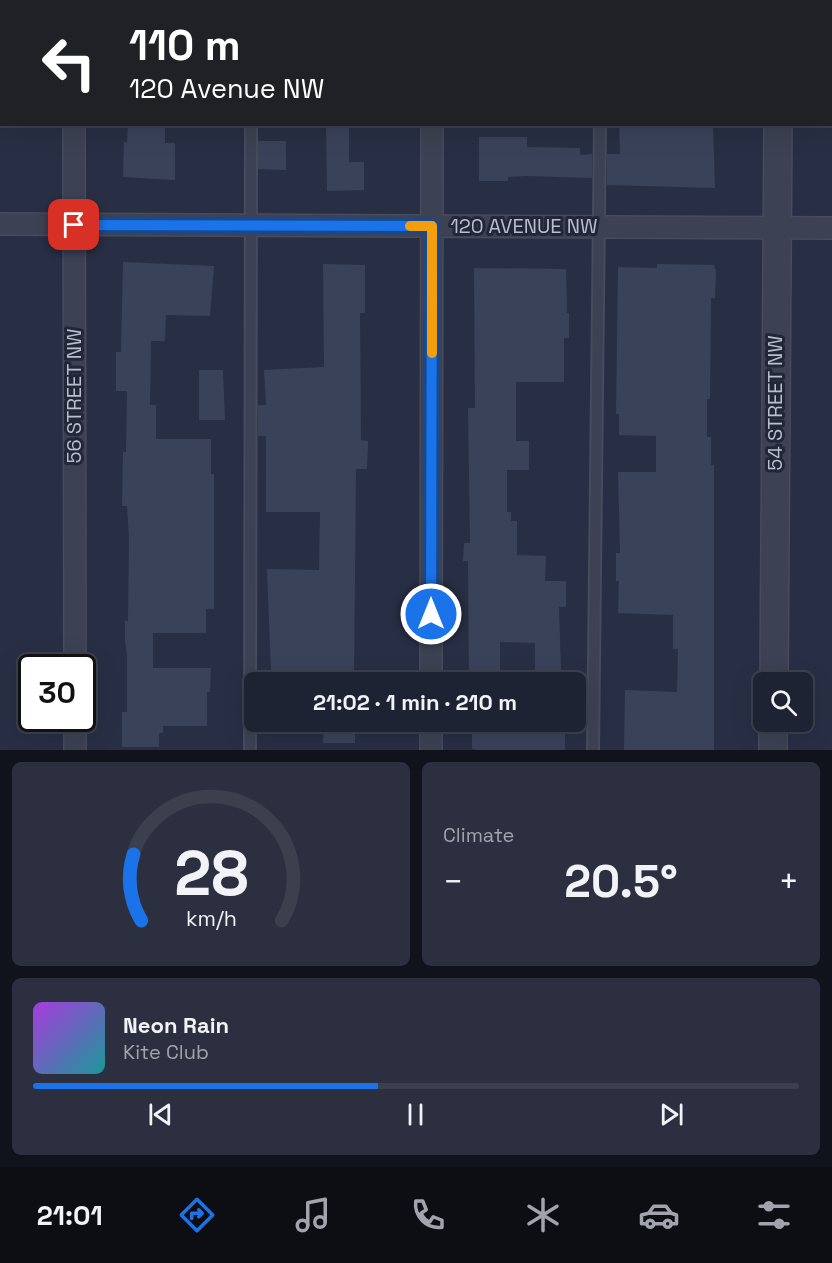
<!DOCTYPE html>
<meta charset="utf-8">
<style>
body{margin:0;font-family:"Space Grotesk",sans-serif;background:#2b2f3f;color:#f1f3f6;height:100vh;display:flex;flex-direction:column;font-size:22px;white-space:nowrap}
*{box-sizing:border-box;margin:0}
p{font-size:20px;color:#a1a4ac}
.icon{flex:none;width:33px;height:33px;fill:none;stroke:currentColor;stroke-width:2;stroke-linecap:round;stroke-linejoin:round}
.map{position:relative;height:750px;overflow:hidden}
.side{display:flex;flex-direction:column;gap:12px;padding:12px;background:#10131c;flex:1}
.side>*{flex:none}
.guide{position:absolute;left:0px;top:0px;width:832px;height:126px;box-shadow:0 6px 24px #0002,0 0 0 2px #3c404e;background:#202124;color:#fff;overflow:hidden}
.controls{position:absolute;left:753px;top:672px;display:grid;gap:12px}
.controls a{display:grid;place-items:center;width:60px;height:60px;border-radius:9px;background:#1e2333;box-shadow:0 6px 24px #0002,0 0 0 2px #3c404e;font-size:30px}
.speed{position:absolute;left:18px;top:654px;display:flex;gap:12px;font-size:30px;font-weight:700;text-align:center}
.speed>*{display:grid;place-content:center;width:78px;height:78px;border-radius:50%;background:#1e2333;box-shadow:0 6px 24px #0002,0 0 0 2px #3c404e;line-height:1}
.speed .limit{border:3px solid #111;border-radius:9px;background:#fff;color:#111}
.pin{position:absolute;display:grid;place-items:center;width:51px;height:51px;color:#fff;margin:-26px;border-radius:12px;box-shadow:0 3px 9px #0006}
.me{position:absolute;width:66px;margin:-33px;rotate:0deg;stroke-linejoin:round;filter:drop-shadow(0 0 4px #0008)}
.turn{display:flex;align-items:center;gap:21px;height:126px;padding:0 30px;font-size:27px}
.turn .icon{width:78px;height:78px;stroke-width:2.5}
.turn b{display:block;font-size:42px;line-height:51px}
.big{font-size:45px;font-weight:800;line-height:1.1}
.side .tile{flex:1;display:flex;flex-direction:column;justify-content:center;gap:9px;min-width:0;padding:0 21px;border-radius:9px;background:#2b2f3f}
.side .dial{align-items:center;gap:0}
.dial svg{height:156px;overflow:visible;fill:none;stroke:#3c404e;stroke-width:7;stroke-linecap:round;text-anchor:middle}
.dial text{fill:#f1f3f6;stroke:none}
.song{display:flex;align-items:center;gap:18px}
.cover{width:72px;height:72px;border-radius:9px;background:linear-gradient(135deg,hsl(280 70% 55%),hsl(180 70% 35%))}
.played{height:6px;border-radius:3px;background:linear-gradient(90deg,#1a73e8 45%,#3c404e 45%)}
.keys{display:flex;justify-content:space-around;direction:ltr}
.heat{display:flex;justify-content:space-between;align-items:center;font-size:33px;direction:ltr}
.side .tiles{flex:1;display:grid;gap:12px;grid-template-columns:1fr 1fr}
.tile:last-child{grid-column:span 2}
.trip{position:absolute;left:244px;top:672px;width:342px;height:60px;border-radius:9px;background:#1e2333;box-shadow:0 6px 24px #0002,0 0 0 2px #3c404e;font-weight:800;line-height:60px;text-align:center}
.tab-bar{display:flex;height:96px;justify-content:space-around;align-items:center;background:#0c0e14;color:#a1a4ac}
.tab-bar .icon{width:42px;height:42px}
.tab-bar .selected{color:#1a73e8}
.tab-bar b{font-size:27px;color:#f1f3f6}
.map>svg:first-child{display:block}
</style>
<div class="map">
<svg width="832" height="750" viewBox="0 0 832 750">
<rect width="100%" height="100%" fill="#282f44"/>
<!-- building -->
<path fill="#3a425a" d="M128,124H165V143H175V180L123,177L124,142H127Z
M326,124H349V162H364V190L327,191Z
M619,124H713L715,188L607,185V154H620Z
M479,137H527V147L580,148V155L592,154V178L527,176L508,177V181H479Z
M258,141H286V170L258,169Z
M123,262L214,266L210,316L166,315L165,341H151L150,405H156V439H211V474H214V609H206V633H153V668H211L210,692H207V726H163V733H159V747H122V712H127V654L125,642V621H128L129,539L127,506H122L123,452H126L127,391H116V352H121Z
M323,264L365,265V313H360L361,440L368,441L367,469H356L354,682H322V672L271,671L267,569L319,570L320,512H266V436H258V405H266L264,370L324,367Z
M657,264L714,265L716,272L715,298H711L710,399H707V437H711V465H714V750H624L625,690L677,692L678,649H673V615L618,613L619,581H616V553H620L618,472H656V436L619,435V414H616L618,267L657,268Z
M474,268L566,269L567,313H569V338H564V382H516V441H529V470H507V512H511V521H517V555L546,556L545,581H566V607H559L561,671L535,670V643L500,642V682H469L468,561H463L464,543H470L468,408H475Z
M199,370H223L225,420H199Z
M324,722H355V743H323Z
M472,723L565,724V750H477L472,749Z"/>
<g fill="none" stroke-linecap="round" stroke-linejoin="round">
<!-- service casing -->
<g stroke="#464b5d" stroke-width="14">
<path id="service" d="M600,0V2
M251,2V0
M250,750L251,124
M593,750L600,124"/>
</g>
<!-- minor casing -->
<g stroke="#464b5d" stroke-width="24">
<path id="minor" d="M74,2V0
M433,2V0
M74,124L75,668
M0,224L832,228
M431,682L432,124
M75,718V750
M431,750V722"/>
</g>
<!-- tertiary casing -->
<g stroke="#464b5d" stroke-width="30">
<path id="tertiary" d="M779,2V0
M774,682L778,124
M773,750V722"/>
</g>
<!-- service -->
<use href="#service" stroke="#3c4253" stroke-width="10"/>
<!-- minor -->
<use href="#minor" stroke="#3c4253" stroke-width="21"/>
<!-- tertiary -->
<use href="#tertiary" stroke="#3c4253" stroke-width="27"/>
</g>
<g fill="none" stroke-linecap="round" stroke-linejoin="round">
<!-- route casing -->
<g stroke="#114b97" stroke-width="15">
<path id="route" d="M74,225L432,226L431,614"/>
</g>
<!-- route -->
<use href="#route" stroke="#1a73e8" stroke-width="10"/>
<!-- slow -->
<path stroke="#f59e0b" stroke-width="10" d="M410,226H432V353"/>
</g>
<g text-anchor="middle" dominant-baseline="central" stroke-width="6" stroke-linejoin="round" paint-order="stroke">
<!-- street labels -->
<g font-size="20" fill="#babecd" stroke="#212639">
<text x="524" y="226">120 AVENUE NW</text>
<text transform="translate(74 396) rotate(-90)">56 STREET NW</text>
<text transform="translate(775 403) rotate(-90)">54 STREET NW</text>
</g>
</g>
</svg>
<div class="controls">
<a><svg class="icon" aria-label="search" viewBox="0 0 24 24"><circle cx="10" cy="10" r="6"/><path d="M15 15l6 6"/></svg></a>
</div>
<div class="speed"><div class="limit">30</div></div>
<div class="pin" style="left:74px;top:225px;background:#d93025"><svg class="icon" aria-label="arrive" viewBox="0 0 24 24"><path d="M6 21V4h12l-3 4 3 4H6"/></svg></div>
<svg class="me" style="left:431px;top:614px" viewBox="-20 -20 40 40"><circle r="17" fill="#1a73e8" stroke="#fff" stroke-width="3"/><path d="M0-11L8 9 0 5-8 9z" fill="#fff"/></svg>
<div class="trip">21:02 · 1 min · 210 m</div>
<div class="guide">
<div class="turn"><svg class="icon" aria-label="left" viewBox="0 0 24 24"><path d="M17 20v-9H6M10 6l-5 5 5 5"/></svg><div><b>110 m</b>120 Avenue NW</div></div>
</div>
</div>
<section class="side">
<div class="tiles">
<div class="tile dial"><svg viewBox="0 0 100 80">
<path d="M14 69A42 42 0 1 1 86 69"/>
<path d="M14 69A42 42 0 0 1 10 35" stroke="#1a73e8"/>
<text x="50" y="56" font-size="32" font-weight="700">28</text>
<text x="50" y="72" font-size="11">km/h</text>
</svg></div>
<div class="tile"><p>Climate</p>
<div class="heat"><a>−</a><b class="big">20.5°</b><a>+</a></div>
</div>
<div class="tile">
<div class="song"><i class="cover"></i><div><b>Neon Rain</b><p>Kite Club</p></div></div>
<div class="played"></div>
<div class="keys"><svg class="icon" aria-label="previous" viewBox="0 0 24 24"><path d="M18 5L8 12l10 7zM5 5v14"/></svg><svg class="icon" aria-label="pause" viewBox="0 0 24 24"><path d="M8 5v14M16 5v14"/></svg><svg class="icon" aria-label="next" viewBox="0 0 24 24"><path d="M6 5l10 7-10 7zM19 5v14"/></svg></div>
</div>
</div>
</section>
<nav class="tab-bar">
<b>21:01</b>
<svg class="icon selected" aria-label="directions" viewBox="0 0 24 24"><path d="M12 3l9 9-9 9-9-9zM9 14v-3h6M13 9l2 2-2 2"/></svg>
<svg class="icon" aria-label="music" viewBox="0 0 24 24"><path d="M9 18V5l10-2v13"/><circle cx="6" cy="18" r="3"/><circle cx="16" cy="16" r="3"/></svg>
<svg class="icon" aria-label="phone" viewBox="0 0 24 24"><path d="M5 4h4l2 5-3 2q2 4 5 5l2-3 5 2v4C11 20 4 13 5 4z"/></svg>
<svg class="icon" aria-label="climate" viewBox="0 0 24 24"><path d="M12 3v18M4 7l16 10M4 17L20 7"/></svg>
<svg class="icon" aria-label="car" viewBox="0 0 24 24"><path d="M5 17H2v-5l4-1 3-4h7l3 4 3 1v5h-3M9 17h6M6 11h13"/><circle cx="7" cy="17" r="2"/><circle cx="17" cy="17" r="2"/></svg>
<svg class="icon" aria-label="filters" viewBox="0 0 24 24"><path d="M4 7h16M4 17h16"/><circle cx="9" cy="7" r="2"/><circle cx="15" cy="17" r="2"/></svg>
</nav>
